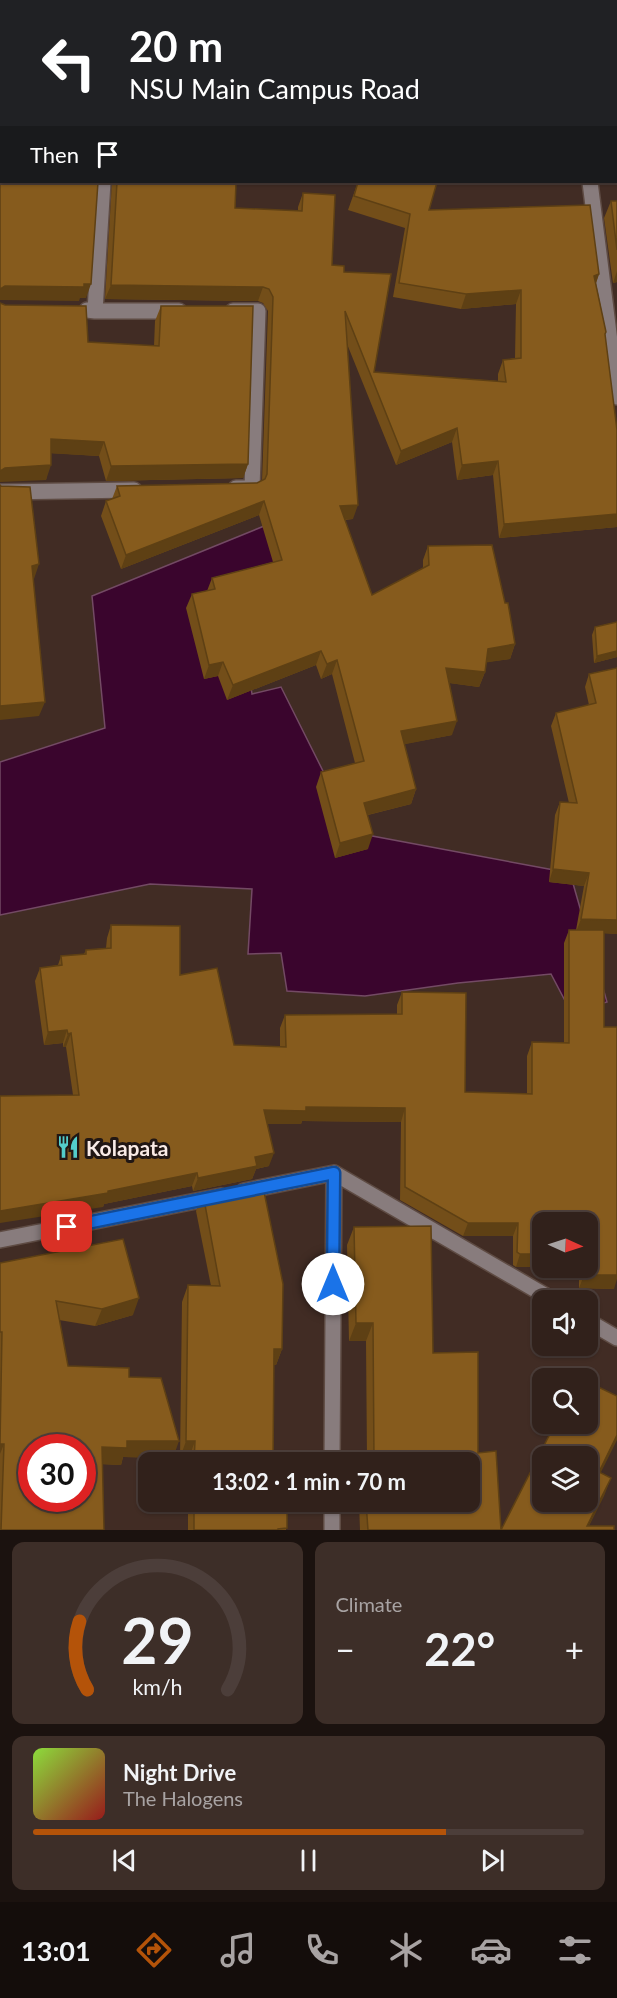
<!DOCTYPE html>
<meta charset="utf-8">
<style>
body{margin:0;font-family:Lato,sans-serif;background:#3d2e28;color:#f1f3f6;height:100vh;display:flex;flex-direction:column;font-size:22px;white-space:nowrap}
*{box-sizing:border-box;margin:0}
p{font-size:20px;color:#a8a3a3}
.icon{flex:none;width:33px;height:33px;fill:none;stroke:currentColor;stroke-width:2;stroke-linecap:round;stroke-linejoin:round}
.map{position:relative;height:1530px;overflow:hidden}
.side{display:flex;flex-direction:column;gap:12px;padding:12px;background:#1b120f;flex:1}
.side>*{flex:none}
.top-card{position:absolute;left:0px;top:0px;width:618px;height:183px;box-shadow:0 2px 4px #0004,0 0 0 2px #4c3e3a;background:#202124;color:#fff;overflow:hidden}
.needle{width:39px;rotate:93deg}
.tools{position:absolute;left:532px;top:1212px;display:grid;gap:12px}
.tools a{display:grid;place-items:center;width:66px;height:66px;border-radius:12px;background:#31211b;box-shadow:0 2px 4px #0004,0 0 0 2px #4c3e3a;font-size:30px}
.speed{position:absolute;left:18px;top:1434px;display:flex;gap:12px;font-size:30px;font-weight:700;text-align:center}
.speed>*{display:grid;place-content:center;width:78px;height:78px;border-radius:50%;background:#31211b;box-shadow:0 2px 4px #0004,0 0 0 2px #4c3e3a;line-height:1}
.speed .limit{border:9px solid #d22;background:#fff;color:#111}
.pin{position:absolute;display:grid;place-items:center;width:51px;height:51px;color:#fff;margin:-26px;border-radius:12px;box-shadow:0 3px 9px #0006}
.me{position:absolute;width:66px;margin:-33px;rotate:0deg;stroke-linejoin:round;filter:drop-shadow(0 0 4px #0008)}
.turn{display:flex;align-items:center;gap:21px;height:126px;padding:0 30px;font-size:27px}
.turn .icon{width:78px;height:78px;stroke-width:2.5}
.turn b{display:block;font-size:42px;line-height:51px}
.then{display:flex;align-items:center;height:57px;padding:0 30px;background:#0003;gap:12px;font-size:22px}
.big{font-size:45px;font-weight:700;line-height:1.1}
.side .tile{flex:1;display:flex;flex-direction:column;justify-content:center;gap:9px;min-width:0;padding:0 21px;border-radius:12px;background:#3d2e28}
.side .dial{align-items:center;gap:0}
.dial svg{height:156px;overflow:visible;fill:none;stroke:#4c3e3a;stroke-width:7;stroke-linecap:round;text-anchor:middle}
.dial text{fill:#f1f3f6;stroke:none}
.song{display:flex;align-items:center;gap:18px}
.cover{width:72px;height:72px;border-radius:9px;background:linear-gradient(135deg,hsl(90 70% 55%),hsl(0 70% 35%))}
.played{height:6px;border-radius:3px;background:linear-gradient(90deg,#b45309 75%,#4c3e3a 75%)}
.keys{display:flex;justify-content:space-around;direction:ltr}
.heat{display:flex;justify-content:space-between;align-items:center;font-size:33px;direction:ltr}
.side .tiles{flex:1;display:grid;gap:12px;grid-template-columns:1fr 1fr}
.tile:last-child{grid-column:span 2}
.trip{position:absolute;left:138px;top:1452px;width:342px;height:60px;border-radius:12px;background:#31211b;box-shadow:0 2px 4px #0004,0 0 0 2px #4c3e3a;font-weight:700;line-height:60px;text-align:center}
.tabs{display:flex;height:96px;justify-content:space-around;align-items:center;background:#140d0b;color:#a8a3a3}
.tabs .icon{width:42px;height:42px}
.tabs .selected{color:#b45309}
.tabs b{font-size:27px;color:#f1f3f6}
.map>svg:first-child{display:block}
</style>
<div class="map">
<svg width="617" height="1530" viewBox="0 0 617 1530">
<rect width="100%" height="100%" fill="#412c24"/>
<!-- water -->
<path fill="#3a052d" stroke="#734a64" stroke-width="1.5" d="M306,509L321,546L237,584L252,694L281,687L336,797L367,835L570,873L607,1002L571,1012L551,974L458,983L365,996L287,991L281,953L248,954L252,889L150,884L0,915V762L105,728L92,596Z"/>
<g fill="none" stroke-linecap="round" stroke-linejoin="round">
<!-- minor casing -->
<g stroke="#5e4b43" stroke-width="18">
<path id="minor" d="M127,0V2
M433,0L436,2
M550,0V2
M590,182L617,397
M87,310L95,311L103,182
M95,311H179
M233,311H258L252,488H236
M0,492L134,490
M244,1191L334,1173L553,1300
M0,1240L221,1196
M588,1321L617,1338
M332,1462L334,1173
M332,1530V1502"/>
</g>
<!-- minor -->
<use href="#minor" stroke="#887c7d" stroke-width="15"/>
</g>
<!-- wall -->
<path fill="#734e19" d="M616,71H617V161L616,160Z
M112,182H236L235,208L298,211V207L303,193L332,265L344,272L374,372L498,381V374L503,360L515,358L516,304L461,309L393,297L405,228L348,210L358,182H437L429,210L599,274L596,283L606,332L605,335L617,430V527L499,538L493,475L457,480L452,442L396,465L347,344L353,519L345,520L372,595L423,568V560L428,546L515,644L510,659L486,662L485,672L479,687L450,683L452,735L404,744L416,789L411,804L368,815V849L335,858L316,787L321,772L355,763L332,674L321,679L316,665L227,700L218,676L204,679L186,608L192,594L207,591L212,578L273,562L259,515L121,569L101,516L106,501L112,499L117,486L257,483L262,481L268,311L263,303L258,301L105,299Z
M611,201H617V282L613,283L604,218Z
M5,305L88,342L154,346L155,321L161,306L248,464L243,478L106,481L99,456L51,453L46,480Z
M617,622V657L594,663L592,635L595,627Z
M617,668V934L604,933V1027L614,1289L579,1288V1268H588V1222L516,1267L513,1265V1236H463L400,1200L401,1122L302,1121L301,1124H267L269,1166L256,1169L252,1179L193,1191L192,1186L104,1204L103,1207L73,1095L66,1047H63V1043L44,1045L35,981L40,968L58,965L61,956L84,954L86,950L106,948L107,938L111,925L180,975L234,1045L280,1047V1028L285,1015L397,1014V1005L402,992L465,1092L527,1094V1056L532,1042L564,1043V943L569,930H576L584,886L549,882L555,815L560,802L569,803L551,726L556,713L589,705L585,687L589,674Z
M203,1194L282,1349L276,1365H274L273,1462H189V1458H180L182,1302L188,1285L211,1286L196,1211Z
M354,1227L433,1353L478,1453L501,1530H360L359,1502H470V1462H363L364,1460H367L366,1341H349L347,1245Z
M0,1263L133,1315L95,1326L59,1320L68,1366L129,1377L173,1458L123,1457L121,1465L102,1464L104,1530H0Z
M188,1502H287L286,1530H188Z"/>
<!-- shaded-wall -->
<path fill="#5e4014" d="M2,105V112L0,116V106Z
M617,271V282L613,283Z
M599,274L594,289V276Z
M84,284H91L86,298H80L79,301L0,300V289L5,286Z
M111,285L263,287L258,301L105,299Z
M521,290L516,304L461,309L466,294Z
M457,428L452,442L396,465L401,451Z
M51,439L104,442L99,456L45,453Z
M498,461L493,475L457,480L462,465Z
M248,464L243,478L106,481L111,466Z
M51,465L46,480L0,482V471L5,468Z
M264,501L259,515L121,569L126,555Z
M358,505L353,519L335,520L340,506Z
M617,514V527L499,538L504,524Z
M39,564L34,579L27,580L32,566Z
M515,644L510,659L483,663L488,649Z
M321,651L316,665L227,700L233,685Z
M617,651V657L594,663L597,656Z
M337,660L332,674L321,679L327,664Z
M223,662L218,676L204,679L209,665Z
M446,668L485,672L479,687L441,682Z
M45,702L39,716L0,720V706Z
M457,721L452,735L396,746L401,731Z
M416,789L411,804L359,817L364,803Z
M373,834L368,849L335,858L340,843Z
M553,869L589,873L584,886L549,882Z
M581,919L617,920V934L576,932Z
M67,1030L63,1043L44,1045L48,1032Z
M71,1033L66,1047H63L68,1034Z
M306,1107L405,1108L401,1122L302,1121L301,1124H260L264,1110Z
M274,1153L269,1166L256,1169L252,1179L193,1191L198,1178L255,1157Z
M197,1173L192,1186L104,1204L103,1207L0,1223V1211L108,1191Z
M468,1223H518L513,1236H463Z
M520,1254H543V1267H516Z
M584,1275H617V1279L614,1289L579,1288Z
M139,1298L133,1315L95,1326L102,1309Z
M356,1323H373L366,1341H349Z
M274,1349H282L276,1365H268Z
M617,1435V1440L592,1490L599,1472Z
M127,1441H179L173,1458L123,1457L121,1465L96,1464L102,1447Z
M186,1441H195L189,1458H180Z
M0,1444H4L0,1454Z
M611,1478L604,1496L587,1530H586Z"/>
<!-- building -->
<path fill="#865b1d" stroke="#5e4014" stroke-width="1.5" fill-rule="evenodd" d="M0,0H54V2H2V105L0,106Z
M209,0H380V2H209Z
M616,71H617V130L616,129Z
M0,121H2V182H98L91,284H84V287L5,286L0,289Z
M117,182H236L235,208L302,211L303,193L335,195L332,265L344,266V272L391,274L374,372L506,382L503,360L521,358V290L466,294L399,283L410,214L354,196L358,182H437L429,210L590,205L599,274L594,276L606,332L605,334L617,430V514L504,524L498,461L462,465L457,428L401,451L345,311L358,505L340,506L372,595L429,565L428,546L492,545L505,603H508L515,644L488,649L485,672L446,668L457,721L401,731L416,789L364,803L373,834L340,843L321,772L364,761L337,660L327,664L321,651L233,685L223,662L209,665L192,594L215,589L212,578L282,560L264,501L126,555L106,501L120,496L117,486L257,483L265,479L267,474L273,297L269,289L263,287L111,285Z
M611,201H617V250Z
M0,303L5,305L86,306L88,342L159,346L161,306H253L248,464L111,466L104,442L51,439V465L5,468L0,471Z
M0,485L1,486L30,487L39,564L32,566L45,702L0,706Z
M617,622V651L597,656L595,627Z
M617,668V920L581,919L589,873L553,869L560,802L577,803L556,713L596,703L589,674Z
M111,925L180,926V975L217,968L234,1045L286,1047L285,1015L402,1014V992L466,993L465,1092L532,1094V1042L569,1043V930H604V1027H617V1275H584V1268H588V1222H543V1254H520L517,1252L518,1223H468L405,1187V1108L306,1107V1111L264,1110L274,1153L255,1157L257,1166L198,1178L197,1173L108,1191V1193L0,1211V1096L79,1095L71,1033L68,1034L67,1030L48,1032L40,968L62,965L61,956L86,954V950L111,948Z
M262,1182L283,1284L282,1349H274L273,1462H194L195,1441H186L188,1285L220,1286L203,1194Z
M431,1226L433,1353L478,1352V1453L496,1451L501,1530H368L366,1502H470V1462H364V1460L374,1459L373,1323H356L354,1227Z
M123,1239L139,1298L102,1309L56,1301L68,1366L129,1368V1377L161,1378L179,1441H127V1448L102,1447L104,1530H1L4,1444H0L2,1332H0V1263ZM32,1448H82V1498H32Z
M566,1371L581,1378H562Z
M588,1382L617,1396V1435L599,1472L611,1478L587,1526H614V1530H501L555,1424H588ZM543,1456H588V1502H543Z
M194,1502H287V1528L278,1529V1530H194Z"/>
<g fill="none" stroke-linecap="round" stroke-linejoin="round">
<!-- route casing -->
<g stroke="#114b97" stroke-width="15">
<path id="route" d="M67,1227L334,1173L333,1284"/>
</g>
<!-- route -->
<use href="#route" stroke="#1a73e8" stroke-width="10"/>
</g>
<!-- icons -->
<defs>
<g id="restaurant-bare" transform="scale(1.8)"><path d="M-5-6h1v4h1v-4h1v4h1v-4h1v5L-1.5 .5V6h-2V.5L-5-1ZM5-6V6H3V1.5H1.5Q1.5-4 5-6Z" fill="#53cdcb" stroke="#211714" stroke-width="2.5" paint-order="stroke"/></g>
</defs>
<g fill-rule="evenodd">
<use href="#restaurant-bare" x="68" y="1147"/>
</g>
<g text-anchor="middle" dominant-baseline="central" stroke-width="6" stroke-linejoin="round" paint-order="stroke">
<!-- poi labels -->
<g font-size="21" font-weight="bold" fill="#f9ebe6" stroke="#211714" text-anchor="start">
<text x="86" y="1147">Kolapata</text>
</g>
</g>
</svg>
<div class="tools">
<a><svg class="needle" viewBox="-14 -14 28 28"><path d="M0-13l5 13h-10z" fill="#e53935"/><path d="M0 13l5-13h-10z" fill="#a8a3a3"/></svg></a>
<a><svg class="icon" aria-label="sound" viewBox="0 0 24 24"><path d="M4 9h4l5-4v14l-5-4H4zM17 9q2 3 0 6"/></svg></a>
<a><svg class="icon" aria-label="search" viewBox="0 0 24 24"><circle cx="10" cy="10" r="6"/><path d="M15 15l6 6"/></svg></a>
<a><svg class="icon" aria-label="layers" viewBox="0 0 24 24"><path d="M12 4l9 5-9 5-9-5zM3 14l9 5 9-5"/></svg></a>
</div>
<div class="speed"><div class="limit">30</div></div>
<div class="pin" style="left:67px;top:1227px;background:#d93025"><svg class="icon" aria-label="arrive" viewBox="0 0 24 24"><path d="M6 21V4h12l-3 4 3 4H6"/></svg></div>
<svg class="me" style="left:333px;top:1284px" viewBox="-20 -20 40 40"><circle r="19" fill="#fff"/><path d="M0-13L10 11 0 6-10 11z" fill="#1a73e8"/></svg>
<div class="trip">13:02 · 1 min · 70 m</div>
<div class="top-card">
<div class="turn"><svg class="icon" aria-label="left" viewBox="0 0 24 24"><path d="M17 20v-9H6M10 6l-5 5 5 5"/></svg><div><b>20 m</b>NSU Main Campus Road</div></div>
<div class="then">Then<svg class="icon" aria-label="arrive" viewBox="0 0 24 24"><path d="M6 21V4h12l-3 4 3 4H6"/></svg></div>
</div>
</div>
<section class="side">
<div class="tiles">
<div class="tile dial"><svg viewBox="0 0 100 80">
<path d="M14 69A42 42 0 1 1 86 69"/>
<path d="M14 69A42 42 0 0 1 10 34" stroke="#b45309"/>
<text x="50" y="56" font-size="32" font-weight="700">29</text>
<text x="50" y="72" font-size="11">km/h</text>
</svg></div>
<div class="tile"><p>Climate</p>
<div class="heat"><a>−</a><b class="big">22°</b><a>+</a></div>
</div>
<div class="tile">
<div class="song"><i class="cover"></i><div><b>Night Drive</b><p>The Halogens</p></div></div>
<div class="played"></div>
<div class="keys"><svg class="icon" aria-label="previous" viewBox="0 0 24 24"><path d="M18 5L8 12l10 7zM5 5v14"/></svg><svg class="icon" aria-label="pause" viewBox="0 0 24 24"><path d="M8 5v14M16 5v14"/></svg><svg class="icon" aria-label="next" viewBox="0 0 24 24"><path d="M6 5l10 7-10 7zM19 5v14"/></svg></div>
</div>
</div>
</section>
<nav class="tabs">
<b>13:01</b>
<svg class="icon selected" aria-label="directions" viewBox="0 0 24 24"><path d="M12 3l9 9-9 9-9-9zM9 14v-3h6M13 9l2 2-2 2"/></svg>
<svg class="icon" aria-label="music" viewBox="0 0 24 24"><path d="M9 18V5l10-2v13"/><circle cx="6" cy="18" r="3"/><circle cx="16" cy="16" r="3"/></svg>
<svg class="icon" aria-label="phone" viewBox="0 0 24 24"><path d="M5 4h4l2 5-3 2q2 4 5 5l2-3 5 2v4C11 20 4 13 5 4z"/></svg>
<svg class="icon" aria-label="climate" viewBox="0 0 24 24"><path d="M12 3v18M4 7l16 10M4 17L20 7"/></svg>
<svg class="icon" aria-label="car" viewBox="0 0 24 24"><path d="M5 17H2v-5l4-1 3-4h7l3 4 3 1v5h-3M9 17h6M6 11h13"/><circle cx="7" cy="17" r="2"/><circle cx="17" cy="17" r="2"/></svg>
<svg class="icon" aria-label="filters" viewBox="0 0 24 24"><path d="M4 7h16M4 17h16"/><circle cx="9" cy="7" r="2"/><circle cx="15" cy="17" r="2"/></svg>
</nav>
